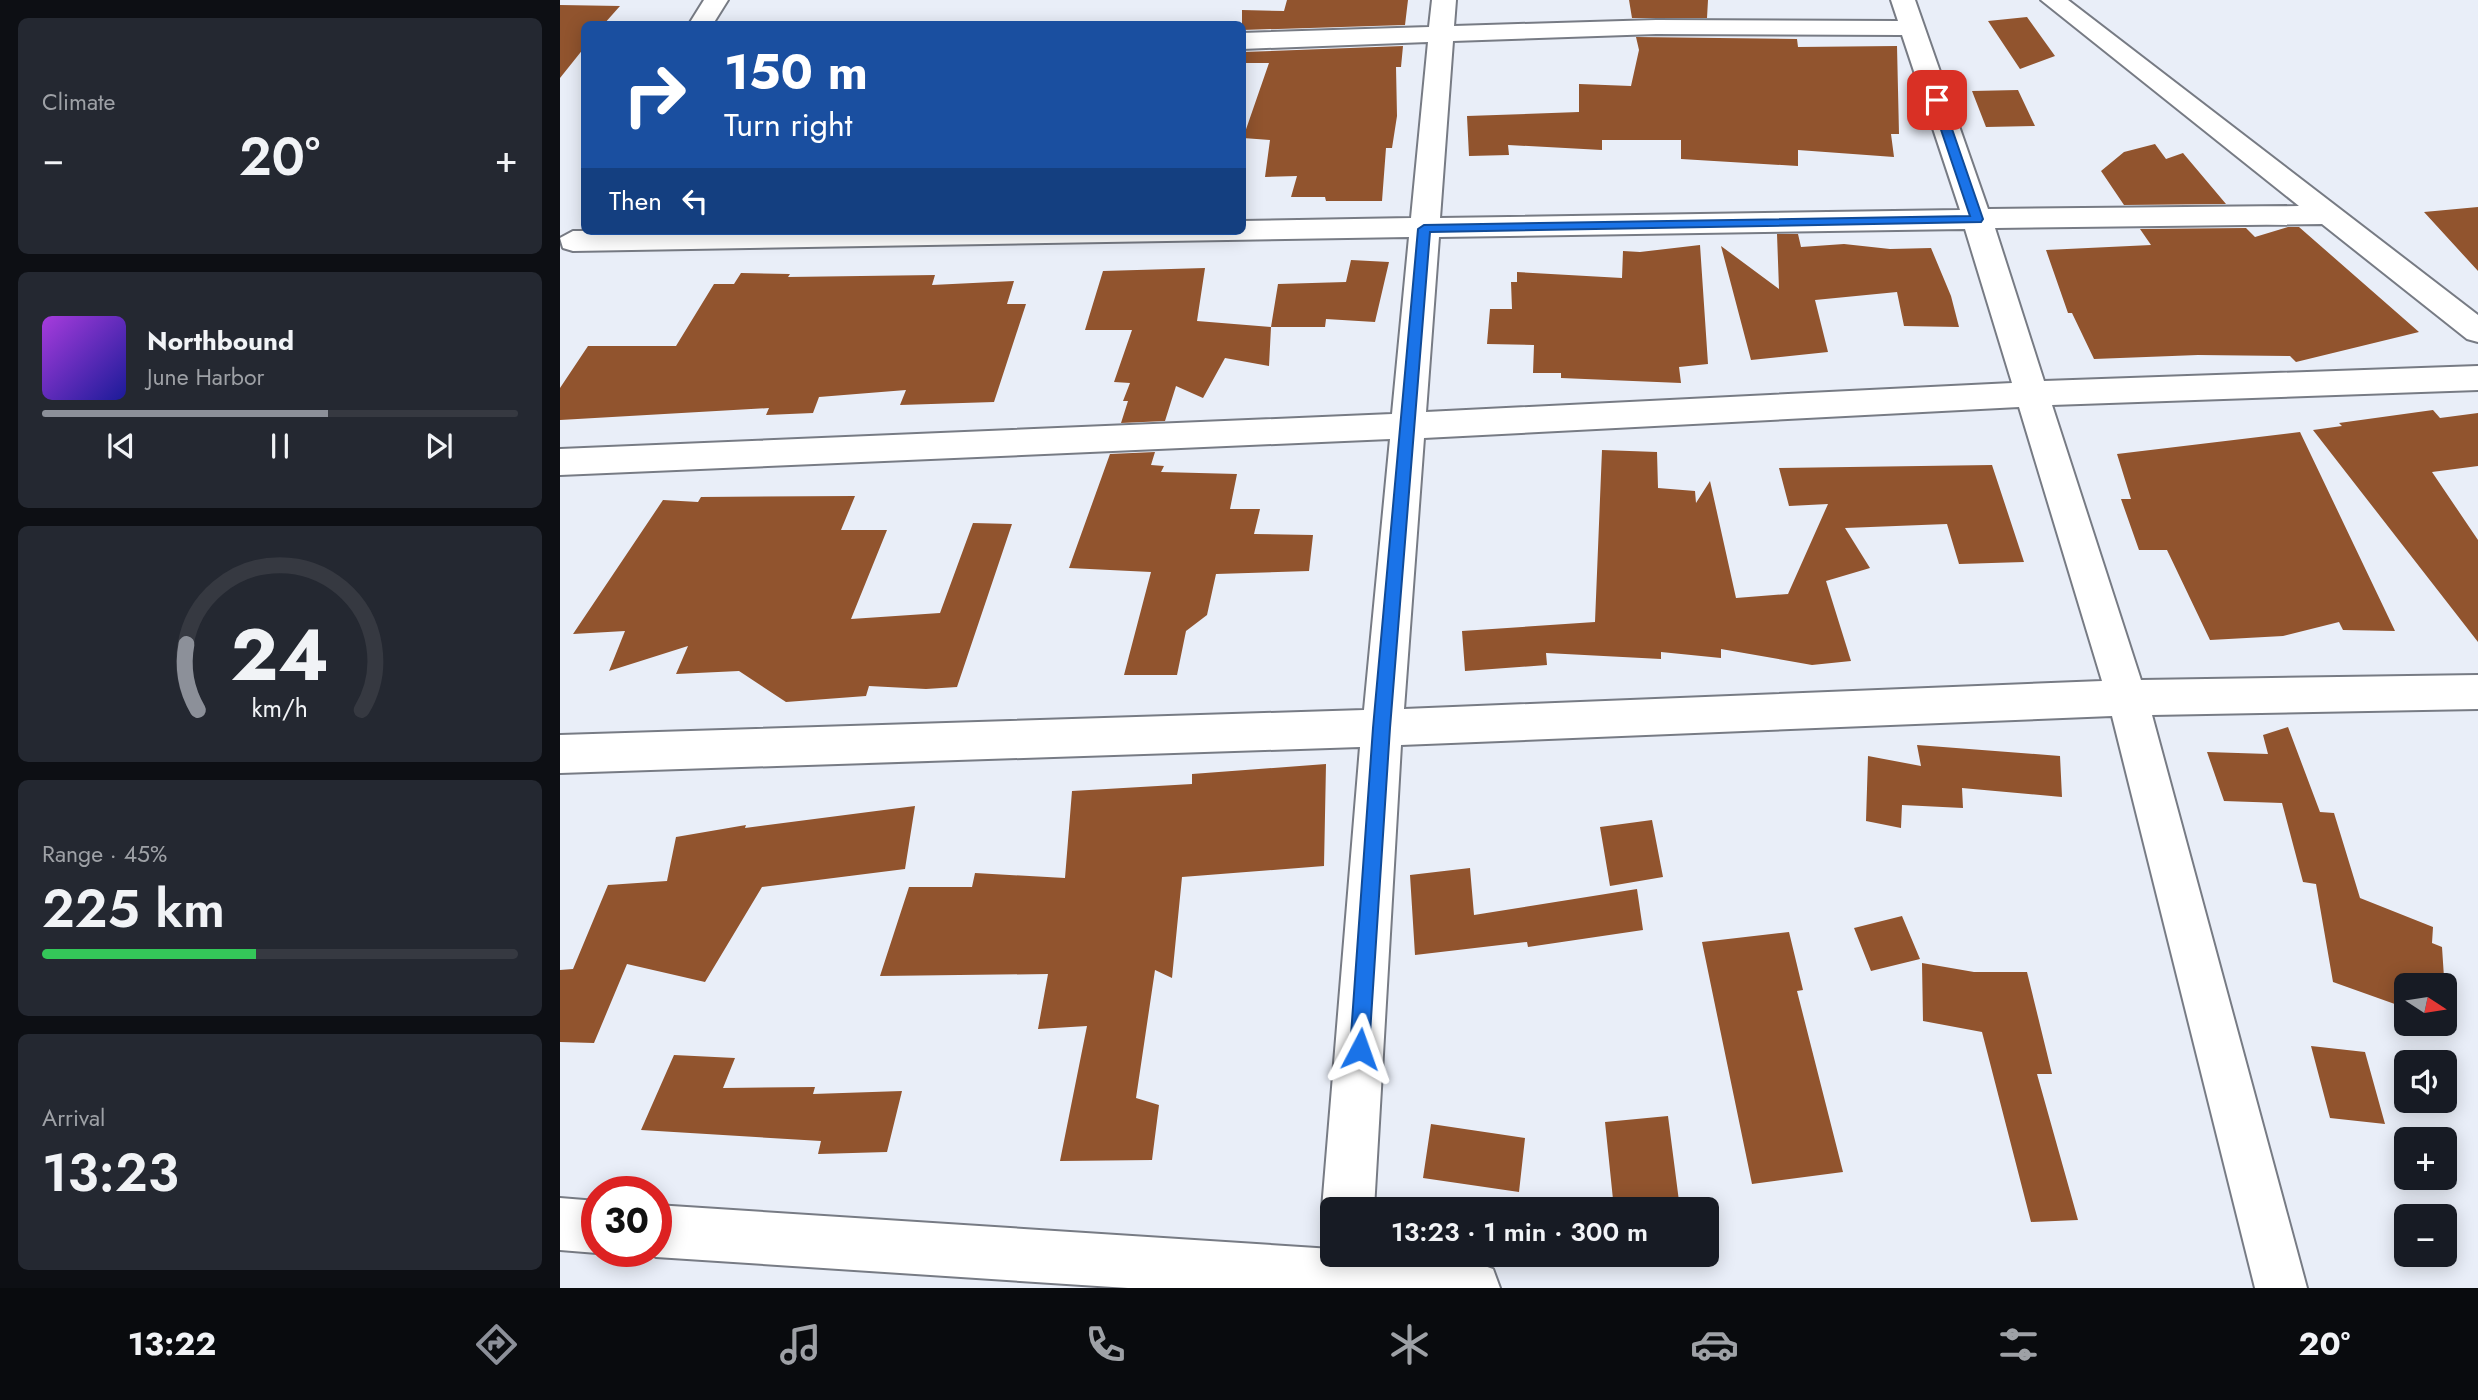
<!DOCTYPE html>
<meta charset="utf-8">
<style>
body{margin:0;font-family:Jost,sans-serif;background:#242831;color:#f1f3f6;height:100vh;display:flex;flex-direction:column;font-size:26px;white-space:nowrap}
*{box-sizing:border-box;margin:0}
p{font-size:23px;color:#9ea1a6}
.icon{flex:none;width:38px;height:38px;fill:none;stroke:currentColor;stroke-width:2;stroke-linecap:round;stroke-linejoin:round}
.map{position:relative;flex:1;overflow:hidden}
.side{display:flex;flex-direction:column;gap:18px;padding:18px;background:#0d0f14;width:560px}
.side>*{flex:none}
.hud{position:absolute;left:21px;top:21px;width:665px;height:214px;border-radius:10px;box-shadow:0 4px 18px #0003;background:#1a4fa0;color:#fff;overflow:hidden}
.needle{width:46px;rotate:102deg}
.buttons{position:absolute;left:1834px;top:973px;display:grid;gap:14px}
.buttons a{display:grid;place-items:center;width:63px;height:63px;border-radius:10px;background:#171b24;box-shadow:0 4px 18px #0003;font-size:35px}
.speed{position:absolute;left:21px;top:1176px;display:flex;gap:14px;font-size:35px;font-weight:700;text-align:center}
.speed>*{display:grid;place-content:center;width:91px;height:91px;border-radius:50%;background:#171b24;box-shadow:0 4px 18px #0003;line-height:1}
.speed .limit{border:10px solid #d22;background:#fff;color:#111}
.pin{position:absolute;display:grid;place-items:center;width:60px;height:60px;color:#fff;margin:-30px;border-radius:14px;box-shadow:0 4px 10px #0006}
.me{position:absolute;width:77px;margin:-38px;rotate:4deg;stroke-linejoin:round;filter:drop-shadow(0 0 5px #0008)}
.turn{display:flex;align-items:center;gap:24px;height:147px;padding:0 28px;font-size:32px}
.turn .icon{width:91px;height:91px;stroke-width:2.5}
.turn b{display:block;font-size:49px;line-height:60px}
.then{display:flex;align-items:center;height:66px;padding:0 28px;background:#0003;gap:14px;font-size:26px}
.big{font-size:52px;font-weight:600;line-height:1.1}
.side .card{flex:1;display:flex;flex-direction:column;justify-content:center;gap:10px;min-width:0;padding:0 24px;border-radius:10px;background:#242831}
.side .dial{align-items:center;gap:0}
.dial svg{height:182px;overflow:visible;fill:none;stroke:#363941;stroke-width:7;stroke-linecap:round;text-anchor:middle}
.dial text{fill:#f1f3f6;stroke:none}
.song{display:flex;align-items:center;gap:21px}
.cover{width:84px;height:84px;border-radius:10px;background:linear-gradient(135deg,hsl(280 70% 55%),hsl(240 70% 35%))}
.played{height:7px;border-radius:4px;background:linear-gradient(90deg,#8c9099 60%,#363941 60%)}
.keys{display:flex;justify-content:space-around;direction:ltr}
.heat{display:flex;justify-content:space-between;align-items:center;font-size:38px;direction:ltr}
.charge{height:10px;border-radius:5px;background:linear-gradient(90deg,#34c759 45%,#363941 0)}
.trip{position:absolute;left:760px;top:1197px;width:399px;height:70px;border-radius:10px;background:#171b24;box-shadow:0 4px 18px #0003;font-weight:600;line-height:70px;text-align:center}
.menu{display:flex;height:112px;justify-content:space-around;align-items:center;background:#090b0e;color:#9ea1a6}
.menu .icon{width:49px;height:49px}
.menu .on{color:#8c9099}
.menu b{font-size:32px;color:#f1f3f6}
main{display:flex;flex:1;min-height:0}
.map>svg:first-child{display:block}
</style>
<main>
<section class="side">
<div class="card"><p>Climate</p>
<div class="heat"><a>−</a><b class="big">20°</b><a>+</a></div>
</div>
<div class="card">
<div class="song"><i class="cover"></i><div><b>Northbound</b><p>June Harbor</p></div></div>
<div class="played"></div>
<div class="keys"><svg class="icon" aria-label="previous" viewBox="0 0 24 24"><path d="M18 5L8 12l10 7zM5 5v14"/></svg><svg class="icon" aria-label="pause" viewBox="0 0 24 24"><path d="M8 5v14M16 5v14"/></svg><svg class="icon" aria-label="next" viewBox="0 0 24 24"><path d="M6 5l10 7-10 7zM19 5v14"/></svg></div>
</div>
<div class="card dial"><svg viewBox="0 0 100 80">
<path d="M14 69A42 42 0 1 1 86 69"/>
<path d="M14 69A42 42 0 0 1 9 40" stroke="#8c9099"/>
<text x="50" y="56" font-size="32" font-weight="700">24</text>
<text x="50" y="72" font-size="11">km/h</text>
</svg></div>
<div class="card"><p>Range · 45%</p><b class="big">225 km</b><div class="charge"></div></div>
<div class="card"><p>Arrival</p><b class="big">13:23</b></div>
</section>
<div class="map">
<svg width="1918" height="1288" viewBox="0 0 1918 1288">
<rect width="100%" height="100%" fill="#e9eef8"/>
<!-- building -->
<path fill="#91542e" d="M727,0H848L845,25L682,30V10L724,11Z
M1069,0H1148L1147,18H1072Z
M0,5L60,6L44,24H24V48L0,78Z
M1467,17L1495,56L1460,69L1428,21Z
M1076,37L1237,39L1238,47L1337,46L1339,134H1331L1334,157L1238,150V166L1121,159V140H1042V150L948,145L949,155L909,156L907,116L1019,112V84L1071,86L1079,50Z
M843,46L841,67H836L837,116L832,148H826L822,201H766L765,197H731L737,176L705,177L710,140L683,138L709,63H682V52Z
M1458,90L1475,126L1426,127L1412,91Z
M1595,144L1606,159L1623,153L1666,204L1564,205L1541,171L1564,152Z
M1918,207V271L1864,212Z
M1728,227H1739L1859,332L1736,362L1730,356L1638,355L1534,359L1512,313H1508L1486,250L1591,245L1580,229L1686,228L1695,237Z
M1217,234H1238L1241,247L1284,244L1330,249L1371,248L1391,296L1399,327L1344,326L1337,292L1255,300L1268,352L1191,360L1161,246L1219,289Z
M1140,245L1148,364L1119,367L1121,383L1001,378V373H973L974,345L927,344L930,309H952L951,282H957V272L1062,278L1063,251L1080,252Z
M791,260L829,262L815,322L766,319L765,327H711L718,284L786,282Z
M645,268L637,321L711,327L709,366L665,358L643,398L616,386L605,421L561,423L568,401H563L570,383L554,382L572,330H525L543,271Z
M181,273L230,274L228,277L375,275L372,285L454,281L447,304H466L434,402L340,405L346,390L259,397L253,413L206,415L209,408L0,420V388L28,346H116L154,284H174Z
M1873,410L1880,418L1918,413V466L1872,472L1918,540V642L1753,430L1782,426L1779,423Z
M1740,432L1835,631L1783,630L1779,622L1723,636L1650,640L1607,550H1579L1561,499H1571L1557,454Z
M1042,450L1097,452L1098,488L1135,491L1136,503L1150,481L1176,598L1228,594L1268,504L1229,506L1219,468L1432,465L1464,562L1399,564L1387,524L1285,528L1310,568L1266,581L1291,661L1252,665L1161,649V658L1101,652V659L986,653L987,665L905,671L902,631L1035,622Z
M595,452L591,465L604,466L601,472L677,474L670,509H700L694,534L753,535L749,571L656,574L647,615L626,631L617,675H564L591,572L509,568L550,454Z
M295,496L281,530H327L291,619L380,613L413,523L452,524L397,687L366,689L309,686L306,696L226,702L179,671L116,674L128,646L49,671L65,631L13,634L103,500L138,502L141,497Z
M1728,727L1760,812L1774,813L1800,898L1873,927L1872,943L1882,947L1887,1023L1885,1022V985H1846V1008L1773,982L1756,884L1743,882L1722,803L1664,801L1647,752L1708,754L1703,735Z
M1357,745L1500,756L1502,797L1402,788L1403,808L1342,805L1341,828L1306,821L1308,756L1361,766Z
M766,764L764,866L622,877L612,978L595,970L576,1098L599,1105L592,1160L500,1161L527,1026L478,1029L488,974L320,976L349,887H412L415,873L505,878L512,791L632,784V774Z
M355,806L345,869L202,887L145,982L67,964L34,1043L0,1042V970L13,969L48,885L107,881L116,837L186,825L185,828Z
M1092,820L1103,877L1050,886L1040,827Z
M910,868L914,915L1077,889L1083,930L968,947L967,942L855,955L850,875Z
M1342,916L1360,959L1311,971L1294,928Z
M1229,932L1243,990L1237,991L1283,1172L1192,1184L1142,942Z
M1362,963L1414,972H1467L1492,1074H1477L1518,1220L1471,1222L1422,1032L1363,1021Z
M1751,1046L1805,1052L1825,1124L1770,1118Z
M114,1055L175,1058L163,1088L255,1087L253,1094L342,1091L327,1152L258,1154L261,1141L81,1130Z
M1108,1116L1120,1209H1054L1045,1122Z
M871,1124L965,1138L959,1192L863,1178Z"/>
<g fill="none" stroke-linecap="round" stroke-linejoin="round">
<!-- street casing -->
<g stroke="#777b84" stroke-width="4">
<path id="street" d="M144,0H168L153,24H129Z
M872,0H896L894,26L1096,20L1338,21L1331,0H1355L1428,209L1739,206L1481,0H1508L1918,315V342L1907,339L1762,224L1435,228L1484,381L1918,366V390L1492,405L1581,680L1918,675V709L1592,715L1747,1288H1695L1552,716L841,745L814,1209H772V1228L762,1209L800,747L0,773V735L804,710L830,439L0,475V449L832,414L849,237L13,251L3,248L0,238L13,231H682V221L851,218L868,42L682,49V33L869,27ZM1096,34L1342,35L1400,210L880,218L893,41ZM1405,229L1452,383L866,412L879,237ZM1459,407L1542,681L844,709L864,438Z
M0,1198L37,1201V1251H41L37,1253L0,1250Z
M96,1205L772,1249V1255C823,1255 884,1249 933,1269L940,1288H568L96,1257L83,1251H96Z"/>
</g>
<!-- street -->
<use href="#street" fill="#fff" fill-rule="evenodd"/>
</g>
<!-- route -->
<path fill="#1a73e8" stroke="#114b97" stroke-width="2" d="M1377,96L1382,100L1423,219L1421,222L870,232L830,728L809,1049L807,1056L800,1059L793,1056L790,1049L813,728L858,229L864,225L1410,216L1371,100Z"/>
</svg>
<div class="buttons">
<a><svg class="needle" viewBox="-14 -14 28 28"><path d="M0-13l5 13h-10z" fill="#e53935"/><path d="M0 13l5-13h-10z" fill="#9ea1a6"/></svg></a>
<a><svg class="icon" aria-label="sound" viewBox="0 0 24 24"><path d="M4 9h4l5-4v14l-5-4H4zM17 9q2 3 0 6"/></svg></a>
<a>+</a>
<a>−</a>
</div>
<div class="speed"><div class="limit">30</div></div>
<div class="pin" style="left:1377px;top:100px;background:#d93025"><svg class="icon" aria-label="arrive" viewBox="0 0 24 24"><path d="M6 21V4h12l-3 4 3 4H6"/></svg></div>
<svg class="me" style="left:800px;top:1049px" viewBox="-20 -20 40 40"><path d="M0-17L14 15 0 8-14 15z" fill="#1a73e8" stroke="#fff" stroke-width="4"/></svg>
<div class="trip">13:23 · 1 min · 300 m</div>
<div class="hud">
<div class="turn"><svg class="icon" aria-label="right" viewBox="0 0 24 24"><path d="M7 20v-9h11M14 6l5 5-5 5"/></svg><div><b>150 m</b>Turn right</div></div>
<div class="then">Then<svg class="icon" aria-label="left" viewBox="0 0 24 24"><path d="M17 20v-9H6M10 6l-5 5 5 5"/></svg></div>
</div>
</div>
</main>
<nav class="menu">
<b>13:22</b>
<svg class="icon on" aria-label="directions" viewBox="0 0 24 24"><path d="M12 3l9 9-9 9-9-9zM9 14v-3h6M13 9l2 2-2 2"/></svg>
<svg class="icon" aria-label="music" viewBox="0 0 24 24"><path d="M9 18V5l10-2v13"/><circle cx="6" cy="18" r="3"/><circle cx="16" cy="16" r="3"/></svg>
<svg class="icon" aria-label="phone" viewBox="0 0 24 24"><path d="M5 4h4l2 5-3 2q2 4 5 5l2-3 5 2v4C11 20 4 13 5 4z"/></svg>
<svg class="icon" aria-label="climate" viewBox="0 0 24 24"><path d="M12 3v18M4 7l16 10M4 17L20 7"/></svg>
<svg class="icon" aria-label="car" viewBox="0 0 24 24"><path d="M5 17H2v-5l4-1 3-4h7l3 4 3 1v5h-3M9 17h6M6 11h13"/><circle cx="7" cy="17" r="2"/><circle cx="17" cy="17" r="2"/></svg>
<svg class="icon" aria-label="filters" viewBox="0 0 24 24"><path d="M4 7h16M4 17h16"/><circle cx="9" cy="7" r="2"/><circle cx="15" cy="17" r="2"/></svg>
<b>20°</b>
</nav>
